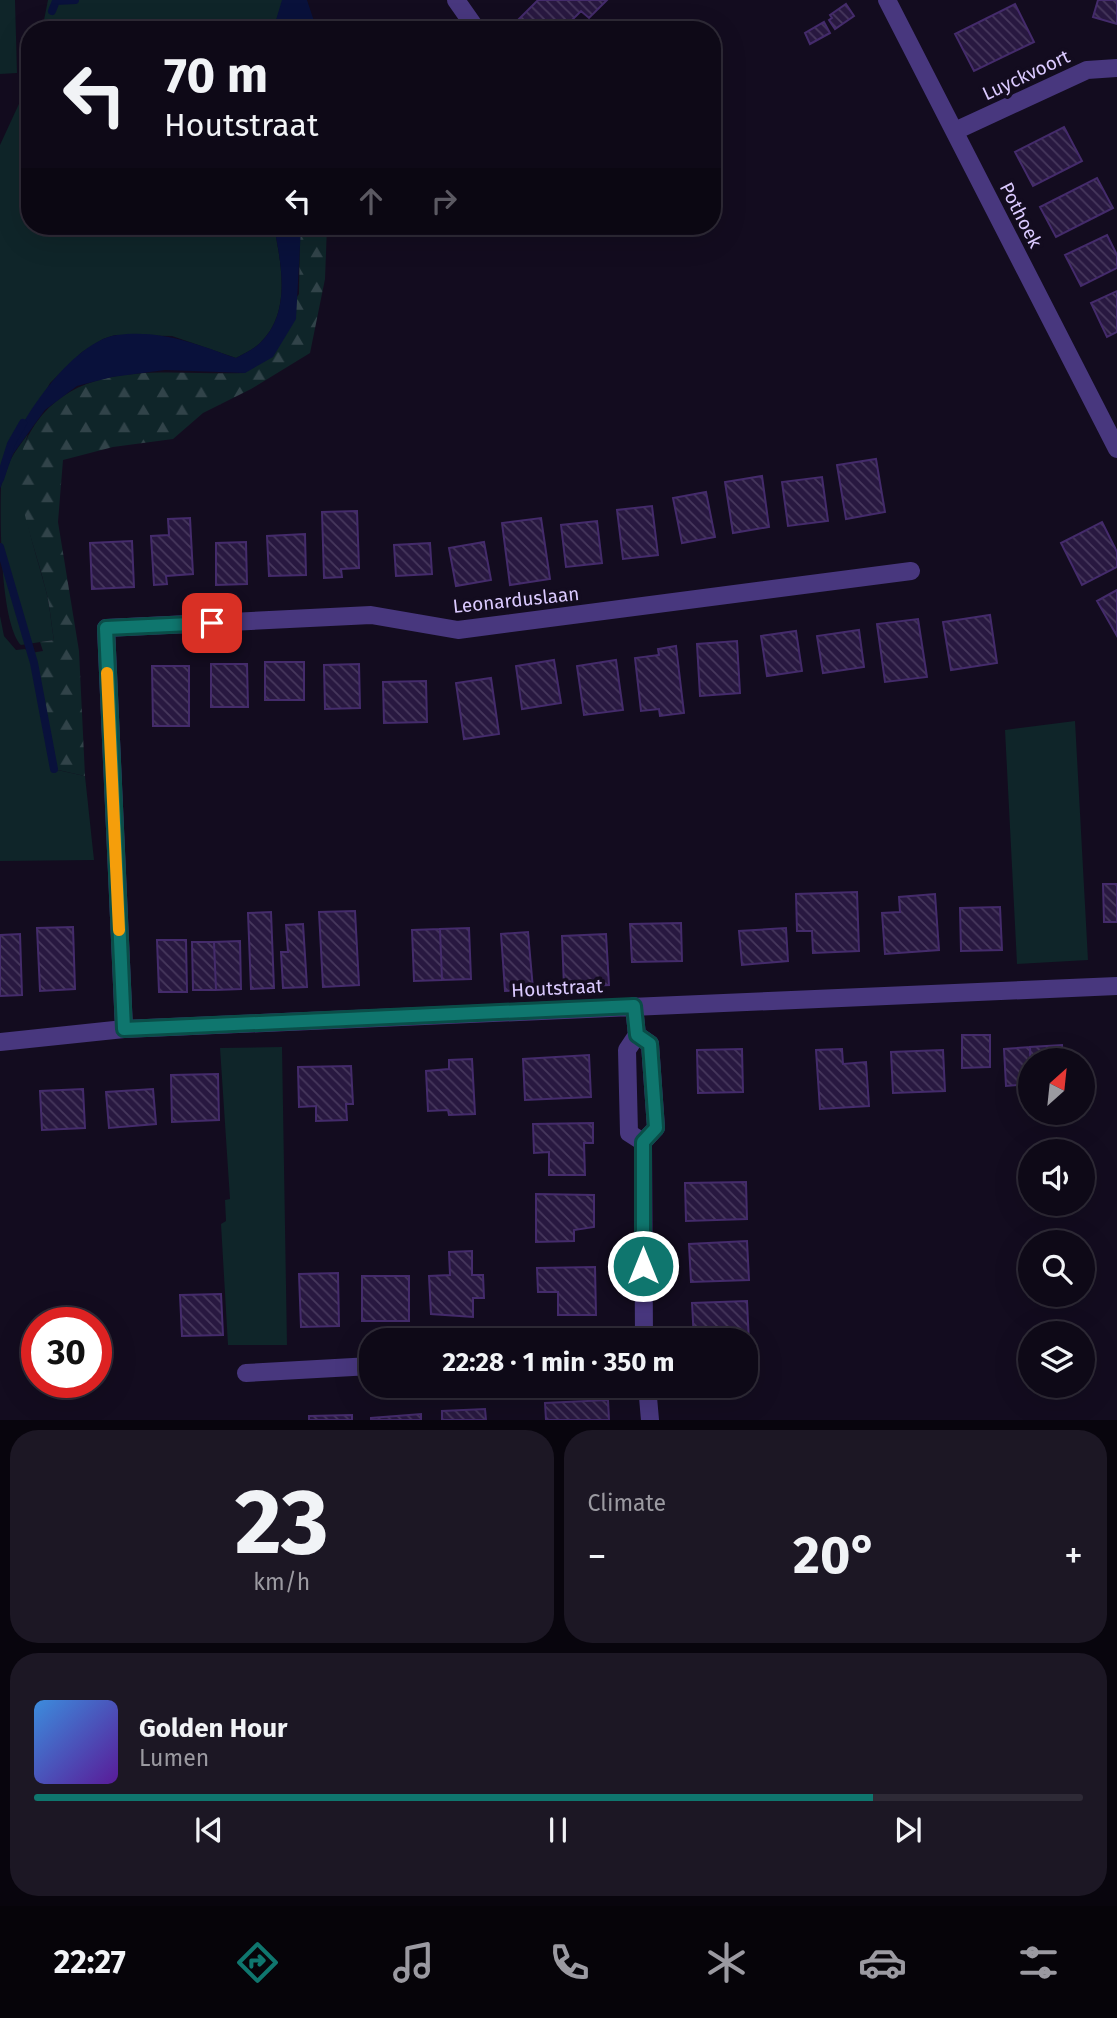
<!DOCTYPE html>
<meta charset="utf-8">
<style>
body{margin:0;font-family:"Fira Sans",sans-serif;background:#1c1724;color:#f1f3f6;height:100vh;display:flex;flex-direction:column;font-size:26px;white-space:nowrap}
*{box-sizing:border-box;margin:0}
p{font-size:23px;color:#9b9aa1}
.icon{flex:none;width:38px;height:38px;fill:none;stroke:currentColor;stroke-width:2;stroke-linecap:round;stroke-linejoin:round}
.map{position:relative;height:1420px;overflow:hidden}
.panel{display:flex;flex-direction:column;gap:10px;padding:10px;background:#08050d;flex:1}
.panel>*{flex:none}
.banner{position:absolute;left:21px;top:21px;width:700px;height:214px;border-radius:28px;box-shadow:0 7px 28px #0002,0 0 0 2px #2e2a36;background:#0e0917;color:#f1f3f6;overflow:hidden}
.needle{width:46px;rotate:27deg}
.controls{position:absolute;left:1018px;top:1048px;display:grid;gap:14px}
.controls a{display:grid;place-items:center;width:77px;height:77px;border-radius:50%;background:#0e0917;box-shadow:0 7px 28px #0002,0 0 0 2px #2e2a36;font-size:35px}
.speed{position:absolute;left:21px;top:1307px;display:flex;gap:14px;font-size:35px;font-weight:700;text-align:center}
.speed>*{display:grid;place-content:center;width:91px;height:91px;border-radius:50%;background:#0e0917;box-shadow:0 7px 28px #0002,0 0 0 2px #2e2a36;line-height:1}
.speed .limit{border:10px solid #d22;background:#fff;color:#111}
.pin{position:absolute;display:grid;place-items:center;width:60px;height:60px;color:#fff;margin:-30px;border-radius:14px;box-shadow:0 4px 10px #0006}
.me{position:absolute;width:77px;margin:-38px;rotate:0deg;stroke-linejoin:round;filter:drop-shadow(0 0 5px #0008)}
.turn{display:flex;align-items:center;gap:24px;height:147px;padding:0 28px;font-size:32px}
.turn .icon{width:91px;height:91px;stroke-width:2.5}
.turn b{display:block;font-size:49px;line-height:60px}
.lanes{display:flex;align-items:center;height:66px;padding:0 28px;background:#0003;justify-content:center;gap:35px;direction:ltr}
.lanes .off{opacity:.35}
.big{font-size:52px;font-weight:700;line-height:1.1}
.panel .widget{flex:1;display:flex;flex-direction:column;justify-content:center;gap:10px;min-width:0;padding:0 24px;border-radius:28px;background:#1c1724}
.panel .dial{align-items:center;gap:0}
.dial b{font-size:91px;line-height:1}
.song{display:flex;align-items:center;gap:21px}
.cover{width:84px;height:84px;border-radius:10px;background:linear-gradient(135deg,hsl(210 70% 55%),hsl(270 70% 35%))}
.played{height:7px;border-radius:4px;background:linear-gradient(90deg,#0f766e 80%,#2e2a36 80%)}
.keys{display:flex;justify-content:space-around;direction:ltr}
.heat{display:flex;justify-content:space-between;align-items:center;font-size:38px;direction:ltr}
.panel .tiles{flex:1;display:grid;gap:10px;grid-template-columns:1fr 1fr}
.widget:last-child{grid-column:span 2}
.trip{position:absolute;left:359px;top:1328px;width:399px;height:70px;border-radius:28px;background:#0e0917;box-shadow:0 7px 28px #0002,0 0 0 2px #2e2a36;font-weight:700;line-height:70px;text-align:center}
.tab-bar{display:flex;height:112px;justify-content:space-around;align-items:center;background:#060409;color:#9b9aa1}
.tab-bar .icon{width:49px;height:49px}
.tab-bar .active{color:#0f766e}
.tab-bar b{font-size:32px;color:#f1f3f6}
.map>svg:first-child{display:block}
</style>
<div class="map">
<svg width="1117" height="1420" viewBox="0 0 1117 1420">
<defs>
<pattern id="forest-firs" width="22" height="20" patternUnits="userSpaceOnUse" patternTransform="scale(1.75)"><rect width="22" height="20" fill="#0f2529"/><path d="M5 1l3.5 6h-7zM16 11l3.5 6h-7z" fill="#314349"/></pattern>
<pattern id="building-back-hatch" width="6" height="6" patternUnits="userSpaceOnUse" patternTransform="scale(1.75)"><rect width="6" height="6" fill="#281840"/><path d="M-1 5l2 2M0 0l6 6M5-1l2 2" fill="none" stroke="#47385d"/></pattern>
</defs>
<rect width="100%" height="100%" fill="#130c1f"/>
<!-- grass -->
<path fill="#0f2529" d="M0,0H15L17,73L0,74Z
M48,0H282V3L273,30H42Z
M30,80V226H274C281,264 292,312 260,343C254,349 243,354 236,358L172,336L115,335L103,339L82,352L50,383L0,479V145Z
M28,434C10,483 32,538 45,587C50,604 51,623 54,640L21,645C0,622 0,519 1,487C4,466 16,450 28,434Z
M0,616L4,636L16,650L25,649L31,653L53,769L85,776L94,860L0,861Z
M1075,721L1088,960L1017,964L1005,730Z
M282,1047L287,1345H228L221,1224L226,1221L225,1200L230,1199L220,1048Z"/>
<!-- forest -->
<path fill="url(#forest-firs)" d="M300,226H327L325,279L310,353L251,389L203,413L173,439L113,447L63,460L58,522L79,651L85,776L54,769L31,653L43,651L40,642L54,640C51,622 50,604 45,587C37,554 24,522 20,488C17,464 22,443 36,423C83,356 175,376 245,373L299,294Z"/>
<!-- water -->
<path fill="#09113b" d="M282,0H307L317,30H273Z
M274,226L301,228L296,319L273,357L245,373L165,370L112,377L77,386L45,410L13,454L0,489C0,442 69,341 117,335C160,329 197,344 236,358C243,354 254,349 260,343C292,312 281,264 274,226Z"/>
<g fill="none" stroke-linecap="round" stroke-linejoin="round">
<!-- stream -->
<path stroke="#09113b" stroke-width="8" d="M52,11L56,1L75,0
M54,30V23
M0,479L11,444L23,423
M0,547L34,663L54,769"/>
</g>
<!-- building -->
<path fill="url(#building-back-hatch)" stroke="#442b6b" stroke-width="2" d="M538,0H607L589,18L581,11L562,30H508Z
M1098,0H1117V24L1093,17Z
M846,4L854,16L835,29L829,20L832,18L830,15Z
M1015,4L1034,42L974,71L955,34Z
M824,22L830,33L810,44L805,33Z
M1064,127L1082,161L1033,186L1015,152Z
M1097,178L1113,208L1056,237L1040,207Z
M1107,235L1117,255V268L1081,286L1065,255Z
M1117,291V332L1107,337L1091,303Z
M876,459L885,512L846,519L837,465Z
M762,476L769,527L733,533L725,482Z
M822,477L828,521L788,526L782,482Z
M706,492L715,537L682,543L673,498Z
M652,506L658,555L623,559L617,510Z
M357,511L359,568L341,569L342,577L324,578L322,512Z
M190,518L193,574L166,576L167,584L154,585L151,536L169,535L168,519Z
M541,518L550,579L510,585L502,523Z
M597,521L602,563L566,567L561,525Z
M1102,522L1117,552V567L1082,585L1061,543Z
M305,534L306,575L269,576L267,536Z
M132,541L134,587L92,589L90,543Z
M246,542L247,584L216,585V543Z
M484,542L491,580L456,586L449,548Z
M430,543L432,574L396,576L394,545Z
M1117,590V636L1097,601Z
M990,615L997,663L951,670L943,622Z
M918,619L927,677L885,682L877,624Z
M859,630L864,667L823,673L817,636Z
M796,631L802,671L767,676L761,636Z
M737,641L740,693L700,696L697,644Z
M676,646L684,713L660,716L659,709L641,711L635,658L659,655L658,649Z
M554,660L561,703L522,709L516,666Z
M616,660L623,710L584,715L577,666Z
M265,662H304V700H265Z
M211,664H247L248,707H211Z
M359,664L360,708L325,709L324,665Z
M152,666H189V726H153Z
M491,678L499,734L464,739L456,683Z
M426,681L427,722L384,723L383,682Z
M1103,884H1117V922H1104Z
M857,892L859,951L813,953L812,931H797L796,894Z
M935,894L939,950L885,954L882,913L900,912L899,897Z
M1000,907L1002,950L961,951L960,908Z
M355,911L359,985L323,987L319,912Z
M271,912L274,988L251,989L248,913Z
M681,923L682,961L632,962L630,924Z
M303,924L307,987L283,988L281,952H288L286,925Z
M73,927L75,989L40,991L37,928Z
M469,928L471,979L442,980L440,929Z
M786,928L788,961L742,965L739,931Z
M440,929L442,980L414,981L412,930Z
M528,932L533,989L505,991L501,934Z
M20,934L22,995L0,996V935Z
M606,934L609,985L564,987L562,936Z
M157,940H186L187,992H159Z
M240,941L241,989L216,990L214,942Z
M192,942H214L216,990H193Z
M962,1035H990V1067L962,1068Z
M1062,1045L1063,1060H1031V1064L1030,1047Z
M1030,1047L1031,1084L1006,1086L1004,1049Z
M742,1049L743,1092L698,1093L697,1050Z
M842,1049L843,1064L866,1062L869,1106L820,1109L816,1050Z
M943,1050L945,1091L893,1093L891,1052Z
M589,1055L591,1097L525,1100L523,1059Z
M472,1059L475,1114L449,1115L448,1110L428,1111L426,1071L449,1069V1060Z
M351,1066L353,1104H346L347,1120L316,1121V1106L299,1107L298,1067Z
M218,1074L219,1120L172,1122L171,1075Z
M83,1089L85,1128L42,1130L40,1091Z
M153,1089L156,1124L109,1128L106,1092Z
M593,1123V1143H584L585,1175H549V1152L534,1153L533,1124Z
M746,1182L747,1219L686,1221L685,1183Z
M536,1194L594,1195V1227L574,1230V1241L536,1242Z
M747,1241L749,1280L691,1282L689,1244Z
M472,1251V1275H483L484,1298H473V1317L431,1314L429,1276L450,1275L449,1252Z
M595,1267L596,1315H558V1292H538L537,1268Z
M338,1273L339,1326L301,1327L299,1274Z
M362,1276H409V1321H362Z
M221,1294L223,1335L182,1336L180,1295Z
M747,1301L749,1343L694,1340L692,1303Z
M608,1400L609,1420H546L545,1403Z
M485,1409L486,1420H442V1411Z
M421,1414V1420H371V1418Z
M352,1415V1420H309V1416Z"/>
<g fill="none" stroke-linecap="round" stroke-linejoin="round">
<!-- street -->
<path stroke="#48377e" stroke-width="18" d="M456,0L477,30
M887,0L1117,449
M955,131L1087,70L1117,68
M634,1006L637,1035L627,1050L629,1133L643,1142
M124,1029L106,628L371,615L458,630L911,571
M637,1035L650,1044L656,1128L643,1142L644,1340
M0,1042L124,1029L1117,986
M246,1373L371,1366
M647,1386L650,1420"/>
</g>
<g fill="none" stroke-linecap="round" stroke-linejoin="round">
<!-- route casing -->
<g stroke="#0a4d48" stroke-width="18">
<path id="route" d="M212,623L106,628L124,1029L634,1006L637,1035L650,1044L656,1128L643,1142V1266"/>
</g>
<!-- route -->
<use href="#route" stroke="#0f766e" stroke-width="12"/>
<!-- slow -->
<path stroke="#f59e0b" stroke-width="12" d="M107,673L119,930"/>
</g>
<g text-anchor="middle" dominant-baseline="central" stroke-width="7" stroke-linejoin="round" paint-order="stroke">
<!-- street labels -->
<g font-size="19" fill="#dbcaff" stroke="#130c1f">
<text transform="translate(1026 75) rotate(-25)">Luyckvoort</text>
<text transform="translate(1021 215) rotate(63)">Pothoek</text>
<text transform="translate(516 600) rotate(-6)">Leonarduslaan</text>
<text transform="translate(557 988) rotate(-3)">Houtstraat</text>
</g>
</g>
</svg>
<div class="controls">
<a><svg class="needle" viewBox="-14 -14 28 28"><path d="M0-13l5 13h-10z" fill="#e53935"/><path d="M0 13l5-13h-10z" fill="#9b9aa1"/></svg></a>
<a><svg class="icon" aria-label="sound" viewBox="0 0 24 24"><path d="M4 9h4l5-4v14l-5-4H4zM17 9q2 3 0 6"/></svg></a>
<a><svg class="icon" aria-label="search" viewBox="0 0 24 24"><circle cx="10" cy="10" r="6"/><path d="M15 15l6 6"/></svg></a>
<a><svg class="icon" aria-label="layers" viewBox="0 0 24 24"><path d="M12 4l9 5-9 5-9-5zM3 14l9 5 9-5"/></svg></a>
</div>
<div class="speed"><div class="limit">30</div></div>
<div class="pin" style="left:212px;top:623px;background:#d93025"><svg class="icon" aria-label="arrive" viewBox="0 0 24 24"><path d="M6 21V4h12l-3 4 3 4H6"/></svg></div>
<svg class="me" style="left:643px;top:1266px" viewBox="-20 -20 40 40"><circle r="17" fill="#0f766e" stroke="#fff" stroke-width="3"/><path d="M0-11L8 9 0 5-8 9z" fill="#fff"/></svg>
<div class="trip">22:28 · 1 min · 350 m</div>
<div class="banner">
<div class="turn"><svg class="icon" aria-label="left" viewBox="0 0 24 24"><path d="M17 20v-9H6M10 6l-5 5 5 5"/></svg><div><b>70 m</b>Houtstraat</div></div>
<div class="lanes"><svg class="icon" aria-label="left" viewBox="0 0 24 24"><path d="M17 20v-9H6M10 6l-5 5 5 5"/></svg><svg class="icon off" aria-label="ahead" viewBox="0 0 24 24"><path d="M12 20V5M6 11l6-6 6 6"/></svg><svg class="icon off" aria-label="right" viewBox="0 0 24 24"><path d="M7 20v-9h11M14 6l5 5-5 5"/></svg></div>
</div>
</div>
<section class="panel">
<div class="tiles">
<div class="widget dial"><b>23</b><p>km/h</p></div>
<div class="widget"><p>Climate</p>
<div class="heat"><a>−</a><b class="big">20°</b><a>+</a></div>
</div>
<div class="widget">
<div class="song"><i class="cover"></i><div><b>Golden Hour</b><p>Lumen</p></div></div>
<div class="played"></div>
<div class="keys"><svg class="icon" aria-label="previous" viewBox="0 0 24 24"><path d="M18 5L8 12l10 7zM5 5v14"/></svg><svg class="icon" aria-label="pause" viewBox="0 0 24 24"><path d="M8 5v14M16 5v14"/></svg><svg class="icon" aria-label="next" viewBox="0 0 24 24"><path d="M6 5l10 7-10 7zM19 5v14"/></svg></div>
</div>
</div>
</section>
<nav class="tab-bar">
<b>22:27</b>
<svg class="icon active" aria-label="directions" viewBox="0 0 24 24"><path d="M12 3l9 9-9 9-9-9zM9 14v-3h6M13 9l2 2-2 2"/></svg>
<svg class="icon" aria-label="music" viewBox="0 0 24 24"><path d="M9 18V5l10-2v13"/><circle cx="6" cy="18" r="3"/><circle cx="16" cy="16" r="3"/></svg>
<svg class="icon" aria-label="phone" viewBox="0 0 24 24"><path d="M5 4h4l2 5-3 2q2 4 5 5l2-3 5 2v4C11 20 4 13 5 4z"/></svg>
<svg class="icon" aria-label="climate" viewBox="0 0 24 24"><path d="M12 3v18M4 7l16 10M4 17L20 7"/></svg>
<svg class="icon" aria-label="car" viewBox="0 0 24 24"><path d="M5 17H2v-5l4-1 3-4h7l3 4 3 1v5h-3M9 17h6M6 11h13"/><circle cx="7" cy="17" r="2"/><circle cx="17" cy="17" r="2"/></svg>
<svg class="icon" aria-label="filters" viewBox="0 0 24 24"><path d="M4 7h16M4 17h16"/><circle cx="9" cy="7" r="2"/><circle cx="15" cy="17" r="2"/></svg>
</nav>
